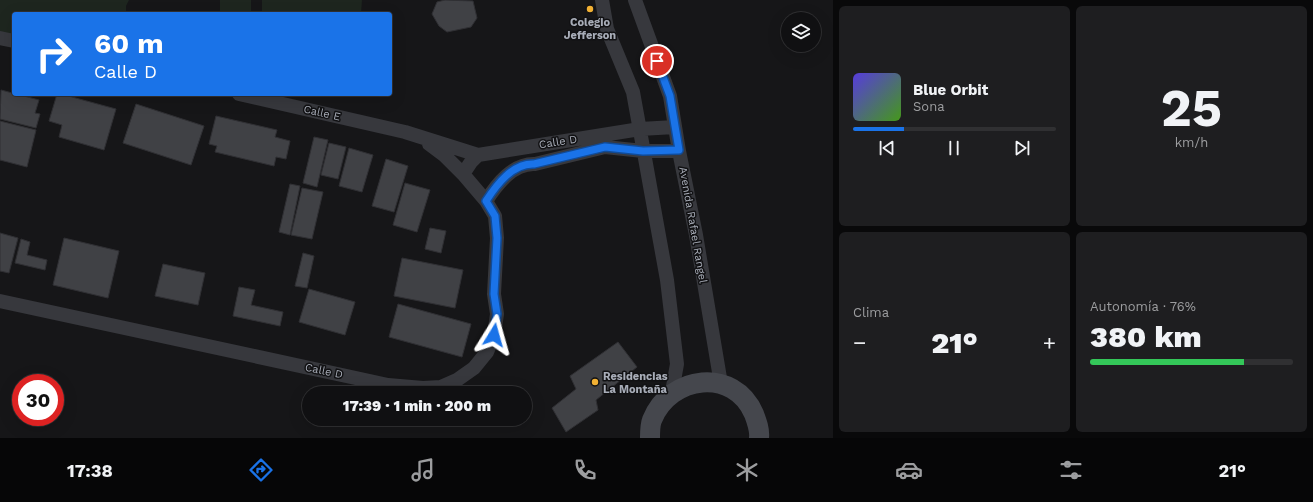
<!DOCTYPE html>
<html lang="es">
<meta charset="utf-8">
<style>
body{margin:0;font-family:"Work Sans",sans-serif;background:#1e1e20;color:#f1f3f6;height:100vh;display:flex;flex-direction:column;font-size:15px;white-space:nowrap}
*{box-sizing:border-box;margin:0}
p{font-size:13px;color:#9c9d9f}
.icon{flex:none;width:22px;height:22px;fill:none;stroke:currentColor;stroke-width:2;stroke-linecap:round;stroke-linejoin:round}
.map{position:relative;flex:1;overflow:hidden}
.panel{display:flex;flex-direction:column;gap:6px;padding:6px;background:#09090a;width:480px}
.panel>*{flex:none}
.hud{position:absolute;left:12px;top:12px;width:380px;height:84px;border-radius:4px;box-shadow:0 4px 16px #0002,0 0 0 1px #303032;background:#1a73e8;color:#fff;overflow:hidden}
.fabs{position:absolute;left:781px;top:12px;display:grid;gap:8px}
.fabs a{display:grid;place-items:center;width:40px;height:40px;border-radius:50%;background:#101012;box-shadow:0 4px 16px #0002,0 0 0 1px #303032;font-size:20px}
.speed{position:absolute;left:12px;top:374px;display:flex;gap:8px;font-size:20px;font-weight:700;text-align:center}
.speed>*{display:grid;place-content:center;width:52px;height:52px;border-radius:50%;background:#101012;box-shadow:0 4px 16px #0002,0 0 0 1px #303032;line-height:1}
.speed .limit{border:6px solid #d22;background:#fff;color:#111}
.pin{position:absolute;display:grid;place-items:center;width:34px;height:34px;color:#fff;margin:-17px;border:2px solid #fff;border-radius:50%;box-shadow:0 1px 4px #0007}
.me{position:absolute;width:44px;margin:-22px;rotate:8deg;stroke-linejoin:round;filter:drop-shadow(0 0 3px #0008)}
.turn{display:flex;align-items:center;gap:14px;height:84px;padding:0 16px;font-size:18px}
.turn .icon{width:52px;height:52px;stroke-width:2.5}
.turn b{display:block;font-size:28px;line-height:34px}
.big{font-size:30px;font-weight:800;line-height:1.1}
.panel .card{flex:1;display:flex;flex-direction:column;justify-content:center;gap:6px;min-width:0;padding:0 14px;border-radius:6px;background:#1e1e20}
.panel .dial{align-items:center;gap:0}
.dial b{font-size:52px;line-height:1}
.song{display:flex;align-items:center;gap:12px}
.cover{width:48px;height:48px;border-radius:6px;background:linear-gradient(135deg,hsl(250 70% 55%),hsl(100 70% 35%))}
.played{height:4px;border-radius:2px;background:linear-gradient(90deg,#1a73e8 25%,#303032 25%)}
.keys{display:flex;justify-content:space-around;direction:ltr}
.heat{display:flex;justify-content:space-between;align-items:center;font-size:22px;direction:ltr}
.charge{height:6px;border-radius:3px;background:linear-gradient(90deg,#34c759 76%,#303032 0)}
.panel .tiles{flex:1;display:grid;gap:6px;grid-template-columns:repeat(2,1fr)}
.trip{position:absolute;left:302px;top:386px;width:230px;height:40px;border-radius:20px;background:#101012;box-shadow:0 4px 16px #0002,0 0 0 1px #303032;font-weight:800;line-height:40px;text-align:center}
.menu{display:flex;height:64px;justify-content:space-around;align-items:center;background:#060607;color:#9c9d9f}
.menu .icon{width:28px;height:28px}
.menu .current{color:#1a73e8}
.menu b{font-size:18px;color:#f1f3f6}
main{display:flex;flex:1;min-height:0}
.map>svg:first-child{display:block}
</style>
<main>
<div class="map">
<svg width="833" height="438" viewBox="0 0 833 438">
<rect width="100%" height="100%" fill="#161618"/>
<!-- green -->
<path fill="#1e261f" d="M0,0H129L126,6V14H14V37L0,35Z
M220,0H251V14H220Z
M262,0H362L361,14H262Z"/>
<!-- building -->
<path fill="#404145" stroke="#303034" d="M445,0L473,1L477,18L471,27L447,32L439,26L432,14L437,2Z
M1,90L39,100L35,113L40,114L36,128L0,119Z
M57,94H61L116,109L104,150L59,137L62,125L49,121Z
M136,104L204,126L191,165L123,143Z
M216,116L277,130L275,137L290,141L286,159L276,157L274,166L215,152L217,146L209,144Z
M0,121L36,130L27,167L0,160Z
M314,137L328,140L317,187L303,183Z
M329,143L346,147L338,179L321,175Z
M349,148L373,155L362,192L339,186Z
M386,159L408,166L394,212L372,206Z
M405,183L430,190L417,232L393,225Z
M290,184L300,186L290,235L279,232Z
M302,188L323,192L312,239L291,235Z
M430,228L446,231L441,253L425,249Z
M0,233L18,238L9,273L0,271Z
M64,238L119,251L108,298L53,285Z
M21,239L30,242L27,255L47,260L45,270L15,263Z
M303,253L314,256L307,288L295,286Z
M402,258L463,270L455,308L394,296Z
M163,264L205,273L198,305L155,296Z
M239,287L255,290L251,305L283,312L280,326L233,316Z
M309,289L355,302L345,335L299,322Z
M398,304L471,324L462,357L389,337Z
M618,342L637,367L596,400L598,410L566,432L552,408L576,389L570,376Z"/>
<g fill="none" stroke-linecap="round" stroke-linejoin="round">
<!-- street -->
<path stroke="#37383d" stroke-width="14" d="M602,0L607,29L633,92L667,280L677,364L672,392
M635,0L670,96L679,151L696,235L721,384
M0,38L14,41
M239,94L405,132L478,155
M675,127L640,129L478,155L471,162L463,174L486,201C497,184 513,163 535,164L605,147L643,151H679
M429,144L445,156L463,174
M0,301L388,385L423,388L441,387L457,380L474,368L487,352L494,335L497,314L494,294L497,238L495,216L486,201"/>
<!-- secondary -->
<path stroke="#45474d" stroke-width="20" d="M650,438C650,432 650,425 652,420C670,375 734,367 754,414C757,422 760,430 759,438"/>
</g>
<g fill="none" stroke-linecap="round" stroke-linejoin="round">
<!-- route casing -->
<g stroke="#114b97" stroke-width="10">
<path id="route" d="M494,335L497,314L494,294L497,238L495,216L486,201C497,184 513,163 534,164L605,147L643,151L679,150L670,96L657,61"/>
</g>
<!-- route -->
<use href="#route" stroke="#1a73e8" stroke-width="7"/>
</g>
<!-- markers -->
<g fill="#f2b134" stroke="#111113" stroke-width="1.5">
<circle cx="590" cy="9" r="4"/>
<circle cx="595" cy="382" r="4"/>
</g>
<g text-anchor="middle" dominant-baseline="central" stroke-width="3" stroke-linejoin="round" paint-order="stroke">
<!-- poi labels -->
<g font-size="11" font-weight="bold" fill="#a8adb8" stroke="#111113">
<text x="590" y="22">Colegio<tspan x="590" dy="13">Jefferson</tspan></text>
<text x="603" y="376" text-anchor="start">Residencias<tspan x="603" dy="13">La Montaña</tspan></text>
</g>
<!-- street labels -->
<g font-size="11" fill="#a8adb8" stroke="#111113">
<text transform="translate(322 113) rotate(13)">Calle E</text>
<text transform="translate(558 142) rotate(-9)">Calle D</text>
<text transform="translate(693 225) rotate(80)">Avenida Rafael Rangel</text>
<text transform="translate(324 371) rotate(12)">Calle D</text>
</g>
</g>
</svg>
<div class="fabs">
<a><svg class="icon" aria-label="layers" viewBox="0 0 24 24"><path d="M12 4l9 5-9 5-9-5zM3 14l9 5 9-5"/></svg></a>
</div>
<div class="speed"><div class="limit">30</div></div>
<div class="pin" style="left:657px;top:61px;background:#d93025"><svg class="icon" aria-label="arrive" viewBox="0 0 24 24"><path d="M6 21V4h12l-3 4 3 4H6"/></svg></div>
<svg class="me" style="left:494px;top:335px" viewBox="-20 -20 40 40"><path d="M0-17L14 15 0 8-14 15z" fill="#1a73e8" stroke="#fff" stroke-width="4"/></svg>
<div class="trip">17:39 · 1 min · 200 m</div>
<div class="hud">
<div class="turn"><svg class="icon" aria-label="right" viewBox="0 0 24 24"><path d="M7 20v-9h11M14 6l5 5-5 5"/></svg><div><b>60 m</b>Calle D</div></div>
</div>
</div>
<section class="panel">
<div class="tiles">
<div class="card">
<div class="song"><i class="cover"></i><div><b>Blue Orbit</b><p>Sona</p></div></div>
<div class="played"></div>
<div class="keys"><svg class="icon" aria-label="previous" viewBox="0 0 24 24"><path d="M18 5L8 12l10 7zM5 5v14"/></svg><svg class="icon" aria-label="pause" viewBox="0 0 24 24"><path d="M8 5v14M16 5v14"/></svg><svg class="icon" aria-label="next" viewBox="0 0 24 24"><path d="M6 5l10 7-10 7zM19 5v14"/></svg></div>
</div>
<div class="card dial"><b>25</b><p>km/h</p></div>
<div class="card"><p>Clima</p>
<div class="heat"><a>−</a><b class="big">21°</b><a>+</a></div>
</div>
<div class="card"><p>Autonomía · 76%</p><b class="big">380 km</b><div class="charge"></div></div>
</div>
</section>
</main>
<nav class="menu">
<b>17:38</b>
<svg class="icon current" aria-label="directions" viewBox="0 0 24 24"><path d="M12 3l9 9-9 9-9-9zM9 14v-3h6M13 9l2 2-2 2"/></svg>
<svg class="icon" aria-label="music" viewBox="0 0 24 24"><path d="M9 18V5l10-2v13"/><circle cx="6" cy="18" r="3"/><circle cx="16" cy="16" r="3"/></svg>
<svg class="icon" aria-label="phone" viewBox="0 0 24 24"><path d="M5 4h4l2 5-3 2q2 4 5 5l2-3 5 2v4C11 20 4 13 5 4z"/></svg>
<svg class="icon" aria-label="climate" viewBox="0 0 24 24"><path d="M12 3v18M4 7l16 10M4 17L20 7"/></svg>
<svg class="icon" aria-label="car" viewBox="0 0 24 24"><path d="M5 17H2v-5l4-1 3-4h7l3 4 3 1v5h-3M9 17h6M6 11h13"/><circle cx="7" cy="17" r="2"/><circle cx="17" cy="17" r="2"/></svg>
<svg class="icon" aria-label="filters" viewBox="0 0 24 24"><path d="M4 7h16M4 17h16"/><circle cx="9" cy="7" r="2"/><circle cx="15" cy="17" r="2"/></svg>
<b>21°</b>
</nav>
